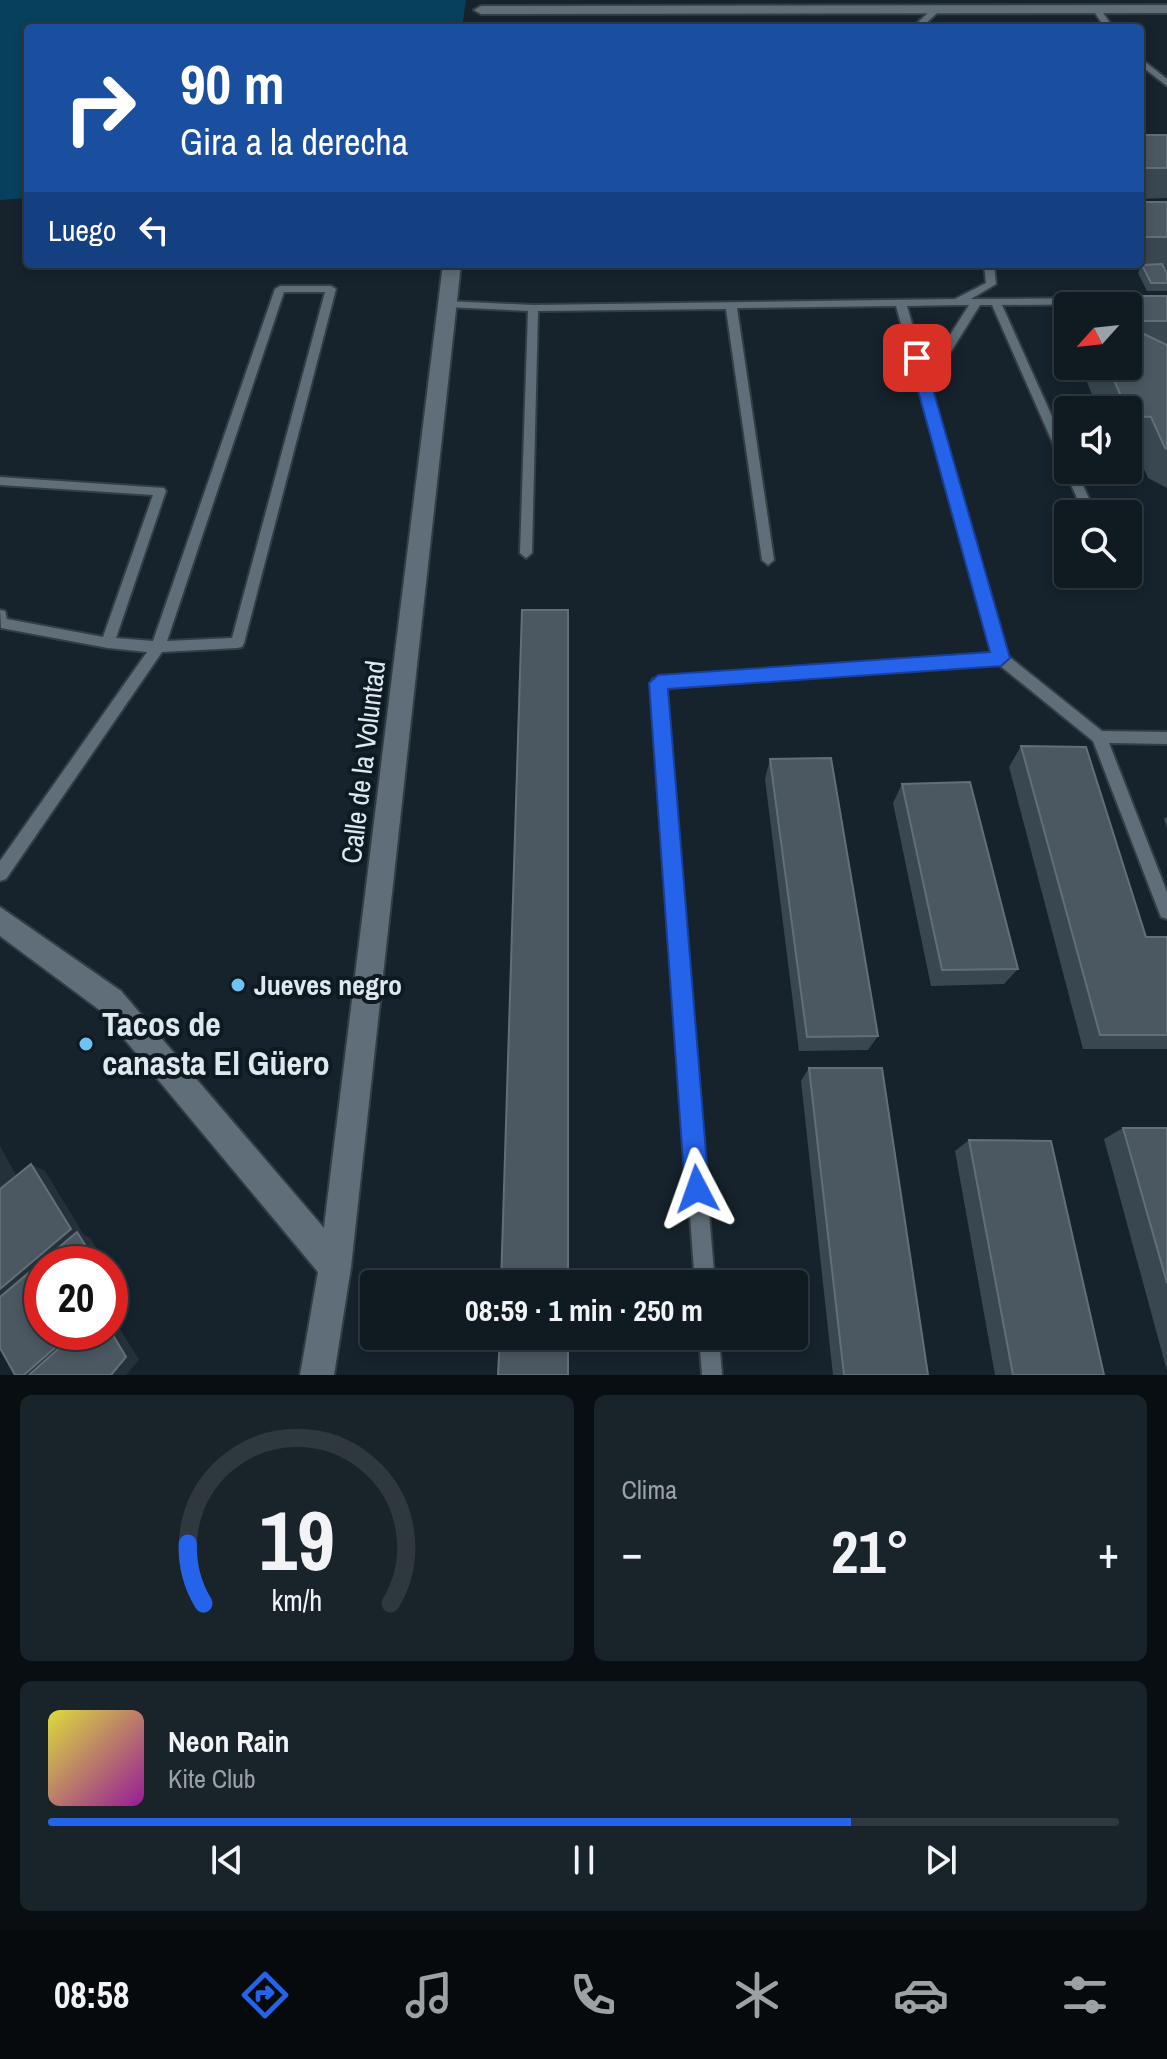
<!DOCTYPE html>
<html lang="es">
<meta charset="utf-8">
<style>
body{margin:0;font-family:"Archivo Narrow",sans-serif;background:#19232a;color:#f1f3f6;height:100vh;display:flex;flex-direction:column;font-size:30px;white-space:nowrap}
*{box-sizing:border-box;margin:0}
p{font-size:26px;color:#9ca1a5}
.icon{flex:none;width:44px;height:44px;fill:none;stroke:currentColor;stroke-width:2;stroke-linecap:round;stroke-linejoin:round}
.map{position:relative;height:1375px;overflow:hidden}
.details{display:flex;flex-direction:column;gap:20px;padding:20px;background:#090e12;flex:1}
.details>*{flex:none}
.top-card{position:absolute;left:24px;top:24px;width:1120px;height:244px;border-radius:8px;box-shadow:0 4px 12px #0003,0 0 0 2px #30383f;background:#1a4fa0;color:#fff;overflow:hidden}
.needle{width:52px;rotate:243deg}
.tools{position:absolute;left:1054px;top:292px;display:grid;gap:16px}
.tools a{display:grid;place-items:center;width:88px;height:88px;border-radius:8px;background:#101a21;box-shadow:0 4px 12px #0003,0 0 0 2px #30383f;font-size:40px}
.speed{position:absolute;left:24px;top:1246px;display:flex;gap:16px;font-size:40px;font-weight:700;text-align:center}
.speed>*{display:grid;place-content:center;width:104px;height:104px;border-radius:50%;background:#101a21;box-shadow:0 4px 12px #0003,0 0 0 2px #30383f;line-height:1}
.speed .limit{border:12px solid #d22;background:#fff;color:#111}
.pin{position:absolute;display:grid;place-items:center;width:68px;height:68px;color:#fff;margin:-34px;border-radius:16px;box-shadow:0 4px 12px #0006}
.me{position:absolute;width:88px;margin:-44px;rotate:356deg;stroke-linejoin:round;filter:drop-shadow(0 0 6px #0008)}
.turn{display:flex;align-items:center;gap:28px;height:168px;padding:0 24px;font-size:36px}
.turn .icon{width:104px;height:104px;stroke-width:2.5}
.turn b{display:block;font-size:56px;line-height:68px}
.then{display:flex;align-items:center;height:76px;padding:0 24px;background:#0003;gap:16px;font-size:30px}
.big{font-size:60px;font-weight:700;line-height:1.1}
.details .widget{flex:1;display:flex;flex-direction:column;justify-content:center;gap:12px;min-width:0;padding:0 28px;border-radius:12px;background:#19232a}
.details .dial{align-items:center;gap:0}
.dial svg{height:208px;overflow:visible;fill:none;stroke:#30383f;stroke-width:7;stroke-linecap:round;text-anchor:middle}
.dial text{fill:#f1f3f6;stroke:none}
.song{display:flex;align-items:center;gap:24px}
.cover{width:96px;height:96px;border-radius:12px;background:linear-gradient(135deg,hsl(60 70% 55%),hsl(300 70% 35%))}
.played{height:8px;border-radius:4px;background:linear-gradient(90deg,#2563eb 75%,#30383f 75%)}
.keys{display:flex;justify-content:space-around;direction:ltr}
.heat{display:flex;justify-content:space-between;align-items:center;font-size:44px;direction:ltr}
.details .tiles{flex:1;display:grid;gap:20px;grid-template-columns:1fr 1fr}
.widget:last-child{grid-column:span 2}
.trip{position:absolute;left:360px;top:1270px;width:448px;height:80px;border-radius:8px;background:#101a21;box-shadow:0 4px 12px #0003,0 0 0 2px #30383f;font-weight:700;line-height:80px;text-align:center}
.dock{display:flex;height:128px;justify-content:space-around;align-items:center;background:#060a0d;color:#9ca1a5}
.dock .icon{width:56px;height:56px}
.dock .on{color:#2563eb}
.dock b{font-size:36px;color:#f1f3f6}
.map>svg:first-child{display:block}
</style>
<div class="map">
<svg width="1167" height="1375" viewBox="0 0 1167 1375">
<rect width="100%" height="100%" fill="#16232c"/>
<!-- green -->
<path fill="#06405c" d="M0,0H466L462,28H28V198L0,200Z"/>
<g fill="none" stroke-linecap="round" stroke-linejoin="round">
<!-- lane casing -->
<g stroke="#333d44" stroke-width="4">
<path id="lane" d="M1097,8H1100L1113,28H1105L1093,10Z
M931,10L938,12L921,28H912Z
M1140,58L1167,79V86L1140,65Z
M984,264H994L996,284L971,299L1117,298L1122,301L1117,304L1002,305L1068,452V470H1076L1096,514H1084L992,305H980L930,385L1007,655L1102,731L1167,732V744L1109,743L1167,892V919L1161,917L1159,912L1093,741L998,664L665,688L715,1284H695L651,683L653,679L658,677L993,653L896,306L737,308L774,560L768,565L762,560L726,309L538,311L532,553L526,558L520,553L528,311L447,307L442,304L447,301L533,305L955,299L986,283ZM960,305H969L926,373L907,306Z
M280,286H331L336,289L244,643L242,647L237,648L162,652L6,879L0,881V861L147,652L108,648L1,628L0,610L5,611L7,619L103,637L153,495L0,485V477L164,488L166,491L116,638L153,641L275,289ZM284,292H325L232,638L167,641Z
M699,1336H719L722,1375H702Z"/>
</g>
<!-- street casing -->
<g stroke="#333d44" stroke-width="4">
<path id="street" d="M1167,5V13L481,14L474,10L481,6Z
M443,264H461L351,1267L347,1279L335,1283L323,1279L319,1267Z"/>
</g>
<!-- secondary casing -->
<g stroke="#333d44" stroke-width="4">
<path id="secondary" d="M0,907L121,991L347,1255L351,1267L334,1375H300L318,1272L101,1011L0,936Z"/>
</g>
<!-- lane -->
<use href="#lane" fill="#5f6e78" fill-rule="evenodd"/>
<!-- street -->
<use href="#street" fill="#5f6e78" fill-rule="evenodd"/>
<!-- secondary -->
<use href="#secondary" fill="#5f6e78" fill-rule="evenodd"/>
</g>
<!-- wall -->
<path fill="#394750" d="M1140,135H1167V198L1140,199Z
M1140,202H1167V268H1164L1167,273V291H1147L1138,273L1140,268L1016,270L1013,264H1140Z
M1099,296H1167V488L1148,478L1134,447H1128V410H1098L1082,369L1083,366H1128V306H1095Z
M1021,746L1146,937H1167V1049H1083L1009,767Z
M770,759L878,1036L868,1050L799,1051L765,779Z
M902,784L1018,969L1004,984L931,986L893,803Z
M1167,816V829L1164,819Z
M809,1068L928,1375H833L801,1081Z
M1123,1128H1167V1371L1104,1139Z
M969,1140L1104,1375H995L955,1151Z"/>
<!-- shaded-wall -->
<path fill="#24313a" d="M0,1146L18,1179L0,1194Z
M31,1164L45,1171L84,1235L90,1238L106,1264H97L0,1306V1289Z
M110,1270L128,1299L110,1315Z
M110,1315L112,1316L139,1360L126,1375H111Z
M73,1332H90L42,1375H24Z"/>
<!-- building -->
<path fill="#4b5861" stroke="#626f77" stroke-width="2" d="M1140,135H1167V168H1140Z
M1140,202H1167V237H1140Z
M1162,264L1167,273V283H1151L1142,265Z
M1099,296H1167V321H1128V306H1104Z
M1144,334L1167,345V449L1165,448L1151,417L1129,416L1128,410H1127L1108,366H1128V335Z
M522,610H568V1284H501Z
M1021,746L1086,747L1146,937H1167V1035H1100Z
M831,758L878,1036L807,1037L770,759Z
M970,782L1018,969L942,970L902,784Z
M809,1068H882L928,1375H844Z
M1123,1128H1167V1283Z
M969,1140L1051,1141L1104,1375H1013Z
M31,1164L71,1229L0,1289V1189Z
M77,1232L97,1264H42V1332H73L24,1375H15L0,1348V1297Z
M110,1285L116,1295L110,1300Z
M110,1330L126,1357L111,1375H29L77,1332H110Z
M500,1336H568V1375H498Z"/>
<!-- route -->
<path fill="#2563eb" stroke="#184099" stroke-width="2" d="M912,355L924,358L1010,658L1001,666L668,689L709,1189L706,1197L697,1201L689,1197L685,1189L649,683L658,675L990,652L909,358Z"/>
<!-- markers -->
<g fill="#6fc2f4" stroke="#0d1a22" stroke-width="3">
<circle cx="238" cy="985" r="8"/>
<circle cx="86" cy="1044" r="8"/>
</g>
<g text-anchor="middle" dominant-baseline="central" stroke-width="8" stroke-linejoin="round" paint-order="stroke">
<!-- street labels -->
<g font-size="28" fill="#dfe8ed" stroke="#0d1a22">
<text transform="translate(363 762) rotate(-83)">Calle de la Voluntad</text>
</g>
<!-- poi labels -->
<g font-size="28" font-weight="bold" fill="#dfe8ed" stroke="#0d1a22" text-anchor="start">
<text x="254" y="985">Jueves negro</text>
</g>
<!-- near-poi labels -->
<g font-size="34" font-weight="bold" fill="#dfe8ed" stroke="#0d1a22" text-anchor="start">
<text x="102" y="1024">Tacos de<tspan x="102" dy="39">canasta El Güero</tspan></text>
</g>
</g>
</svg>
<div class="tools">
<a><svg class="needle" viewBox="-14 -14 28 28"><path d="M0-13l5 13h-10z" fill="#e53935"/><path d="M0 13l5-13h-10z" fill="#9ca1a5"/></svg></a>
<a><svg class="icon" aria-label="sound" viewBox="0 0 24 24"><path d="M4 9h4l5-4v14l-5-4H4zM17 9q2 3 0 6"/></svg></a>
<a><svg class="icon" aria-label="search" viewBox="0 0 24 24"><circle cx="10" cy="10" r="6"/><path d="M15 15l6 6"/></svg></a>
</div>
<div class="speed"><div class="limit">20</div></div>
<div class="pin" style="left:917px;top:358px;background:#d93025"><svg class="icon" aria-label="arrive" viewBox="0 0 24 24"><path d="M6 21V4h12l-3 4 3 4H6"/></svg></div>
<svg class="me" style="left:697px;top:1189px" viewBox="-20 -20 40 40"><path d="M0-17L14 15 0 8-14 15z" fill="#2563eb" stroke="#fff" stroke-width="4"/></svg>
<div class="trip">08:59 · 1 min · 250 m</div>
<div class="top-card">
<div class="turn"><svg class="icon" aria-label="right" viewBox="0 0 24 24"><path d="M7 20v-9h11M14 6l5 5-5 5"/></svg><div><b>90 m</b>Gira a la derecha</div></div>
<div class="then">Luego<svg class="icon" aria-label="left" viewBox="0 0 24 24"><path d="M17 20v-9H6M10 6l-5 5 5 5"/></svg></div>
</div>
</div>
<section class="details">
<div class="tiles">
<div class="widget dial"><svg viewBox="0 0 100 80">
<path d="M14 69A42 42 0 1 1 86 69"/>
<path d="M14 69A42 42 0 0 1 8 46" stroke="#2563eb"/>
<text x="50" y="56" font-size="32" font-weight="700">19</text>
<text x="50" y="72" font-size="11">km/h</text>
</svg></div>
<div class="widget"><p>Clima</p>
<div class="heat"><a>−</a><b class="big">21°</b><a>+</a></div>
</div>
<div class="widget">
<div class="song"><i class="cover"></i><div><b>Neon Rain</b><p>Kite Club</p></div></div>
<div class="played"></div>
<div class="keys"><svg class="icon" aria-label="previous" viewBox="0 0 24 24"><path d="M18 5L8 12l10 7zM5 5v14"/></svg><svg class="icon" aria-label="pause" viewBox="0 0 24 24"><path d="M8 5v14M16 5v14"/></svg><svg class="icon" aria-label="next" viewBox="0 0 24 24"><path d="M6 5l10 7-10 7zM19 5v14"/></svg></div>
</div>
</div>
</section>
<nav class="dock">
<b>08:58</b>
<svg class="icon on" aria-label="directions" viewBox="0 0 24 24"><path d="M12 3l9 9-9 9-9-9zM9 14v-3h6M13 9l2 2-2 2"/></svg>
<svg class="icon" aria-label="music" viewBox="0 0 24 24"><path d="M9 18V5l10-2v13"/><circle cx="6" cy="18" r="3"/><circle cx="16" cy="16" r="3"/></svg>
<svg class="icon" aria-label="phone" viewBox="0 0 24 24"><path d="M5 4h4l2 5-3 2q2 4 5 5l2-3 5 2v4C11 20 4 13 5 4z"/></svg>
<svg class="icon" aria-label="climate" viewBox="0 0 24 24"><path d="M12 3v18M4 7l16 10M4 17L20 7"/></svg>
<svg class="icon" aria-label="car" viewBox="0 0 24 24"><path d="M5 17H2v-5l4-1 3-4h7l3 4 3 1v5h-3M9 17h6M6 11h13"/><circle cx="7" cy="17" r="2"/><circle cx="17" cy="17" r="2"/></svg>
<svg class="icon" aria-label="filters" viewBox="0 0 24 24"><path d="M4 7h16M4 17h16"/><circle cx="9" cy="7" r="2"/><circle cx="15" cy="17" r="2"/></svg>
</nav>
